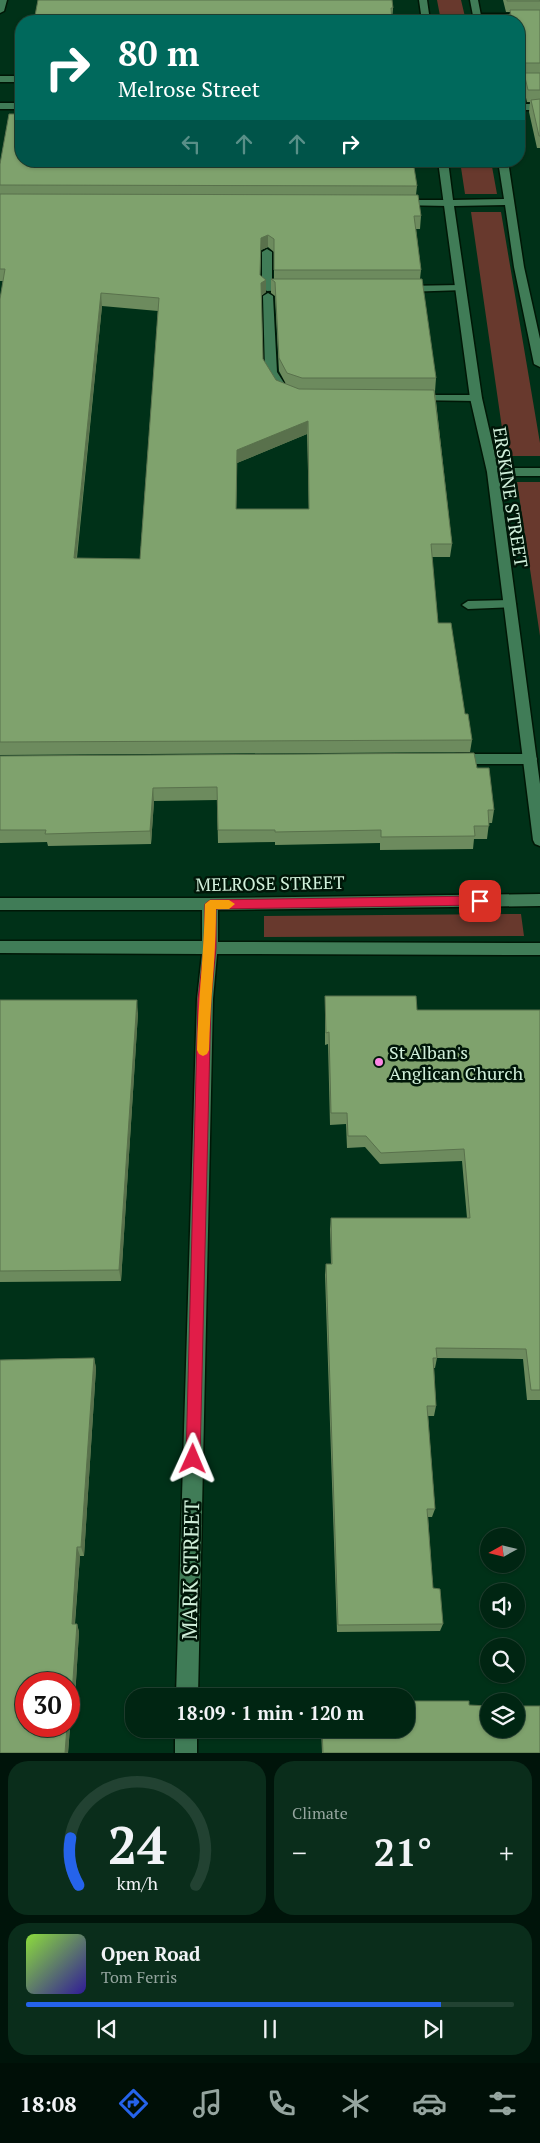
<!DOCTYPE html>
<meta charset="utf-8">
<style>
body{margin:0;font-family:"PT Serif",serif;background:#0a2d1b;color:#f1f3f6;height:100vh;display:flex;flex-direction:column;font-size:19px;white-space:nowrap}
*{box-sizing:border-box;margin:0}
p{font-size:16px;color:#95a59f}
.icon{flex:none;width:28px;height:28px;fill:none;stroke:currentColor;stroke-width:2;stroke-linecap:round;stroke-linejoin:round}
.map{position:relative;height:1753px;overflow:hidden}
.panel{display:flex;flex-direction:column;gap:8px;padding:8px;background:#00140a;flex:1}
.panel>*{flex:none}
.banner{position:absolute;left:15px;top:15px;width:510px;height:152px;border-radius:20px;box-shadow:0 1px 4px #0004,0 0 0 1px #224232;background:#00695c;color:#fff;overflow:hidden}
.needle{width:32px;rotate:262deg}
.tools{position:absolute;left:480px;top:1528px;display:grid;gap:10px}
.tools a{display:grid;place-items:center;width:45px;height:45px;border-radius:50%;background:#002512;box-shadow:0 1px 4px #0004,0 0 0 1px #224232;font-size:25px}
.speed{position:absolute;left:15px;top:1672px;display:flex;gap:10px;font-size:25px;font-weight:700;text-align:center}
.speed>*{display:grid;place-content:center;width:65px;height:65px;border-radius:50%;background:#002512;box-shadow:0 1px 4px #0004,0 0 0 1px #224232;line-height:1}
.speed .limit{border:8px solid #d22;background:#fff;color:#111}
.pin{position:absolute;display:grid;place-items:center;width:42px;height:42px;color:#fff;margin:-21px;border-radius:10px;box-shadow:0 2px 8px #0006}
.me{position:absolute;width:55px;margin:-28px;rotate:1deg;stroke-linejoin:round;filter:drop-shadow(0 0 4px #0008)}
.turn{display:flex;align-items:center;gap:18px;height:105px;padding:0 20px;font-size:22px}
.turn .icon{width:65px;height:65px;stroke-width:2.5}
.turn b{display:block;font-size:35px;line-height:42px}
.lanes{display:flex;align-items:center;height:48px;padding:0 20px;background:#0003;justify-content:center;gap:25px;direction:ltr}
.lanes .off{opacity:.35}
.big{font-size:38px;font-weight:600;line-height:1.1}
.panel .widget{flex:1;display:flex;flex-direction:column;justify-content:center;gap:8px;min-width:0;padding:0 18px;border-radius:20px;background:#0a2d1b}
.panel .dial{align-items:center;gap:0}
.dial svg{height:130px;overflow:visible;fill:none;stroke:#224232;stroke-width:7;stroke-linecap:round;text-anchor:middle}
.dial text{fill:#f1f3f6;stroke:none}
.song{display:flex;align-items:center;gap:15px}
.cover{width:60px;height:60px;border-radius:8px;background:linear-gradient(135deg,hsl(90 70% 55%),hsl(250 70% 35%))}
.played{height:5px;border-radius:2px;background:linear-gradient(90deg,#2563eb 85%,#224232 85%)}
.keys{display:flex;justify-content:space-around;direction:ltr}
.heat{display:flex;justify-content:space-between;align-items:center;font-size:28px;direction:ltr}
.panel .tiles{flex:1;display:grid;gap:8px;grid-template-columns:1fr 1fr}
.widget:last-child{grid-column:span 2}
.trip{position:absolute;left:125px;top:1688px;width:290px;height:50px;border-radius:20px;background:#002512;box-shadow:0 1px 4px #0004,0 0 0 1px #224232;font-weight:600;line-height:50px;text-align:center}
.tab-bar{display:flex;height:80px;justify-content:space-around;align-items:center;background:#000f07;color:#95a59f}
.tab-bar .icon{width:35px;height:35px}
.tab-bar .current{color:#2563eb}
.tab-bar b{font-size:22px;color:#f1f3f6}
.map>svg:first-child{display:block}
</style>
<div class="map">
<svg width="540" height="1753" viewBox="0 0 540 1753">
<rect width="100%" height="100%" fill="#003118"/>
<!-- green -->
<path fill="#68392d" d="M437,0H461L466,21H441Z
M460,161H491L497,194H465Z
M471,212H501L540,443V456H506Z
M517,482H540V636Z
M521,914L524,936L264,937V916Z"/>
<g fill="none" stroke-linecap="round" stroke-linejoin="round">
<!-- service casing -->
<g stroke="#001706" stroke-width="3">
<path id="service" d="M540,14V20H477L473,17L477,14Z
M400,200H448L453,203L448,206L397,205L395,203Z
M267,249L272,252V285L288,286L289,288L288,290L267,291L262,288V252Z
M460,285L464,286L465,288L464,290L404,292L399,289L404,286Z
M268,293L273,296L277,372L286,386L280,389L276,388L265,372L263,296Z
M415,395H476L482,398L476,401L411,400L409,398Z
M510,600L516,604L515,607L468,609L462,605L468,601Z
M457,754H530L535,755L537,759L535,763L530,764H457L452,763L450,759L452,755Z"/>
</g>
<!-- minor casing -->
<g stroke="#001706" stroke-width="3">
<path id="minor" d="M0,0H7L4,11L0,13Z
M419,0H427L430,21H422Z
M470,0H478L482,21H474Z
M0,76H21V82H0Z
M519,77H540V83H519Z
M0,103H21V109H0Z
M519,104H540V110H519Z
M438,161H448L453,200L504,199L498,161H508L524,267L540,339V367L534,364L514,267L505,205L454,206L482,398L498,468H540V476H499L540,784V846L535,844L533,840L487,472L470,398Z
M540,894V906L218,910V942L540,943V955L217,954L213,999L198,1696H176L197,999L202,954L0,953V941H202V910H0V898H210Z
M175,1729H197V1753H175Z"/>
</g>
<!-- service -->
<use href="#service" fill="#407c57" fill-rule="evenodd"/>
<!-- minor -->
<use href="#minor" fill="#407c57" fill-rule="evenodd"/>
</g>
<!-- wall -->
<path fill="#6d8b5e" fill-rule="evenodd" d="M503,0H540V148H537L529,112L530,102H527L523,85L524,75H521L519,67V21H508L510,12H506Z
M393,8L392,21H34Z
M0,164L417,186L416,195L421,216L420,229H416L421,270L420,279L436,378L435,392L452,544L450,557H432L438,623L472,740L470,752L0,755V299L3,281H0ZM268,247L274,252V279H271V293L275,296L279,371L286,384L276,380L263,359L261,296L266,292L260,276L261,250ZM102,306L158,311L140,559L77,558ZM307,434L309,509H236L237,463Z
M0,756L477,768L494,810L492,823H489L487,839H474L473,849L380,850V843L275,845V842L218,843L217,800L154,801L151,844L48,846L47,842L0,843Z
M325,996L417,1010H540V1400H527L523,1359L437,1358L435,1368H434L436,1406L434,1416H428L435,1509L432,1517H428L433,1588L443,1624L440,1631L337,1632L325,1275L326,1264H331L330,1229L331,1218H467L462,1161L380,1164L365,1147L347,1148L346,1124L330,1125L328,1044L325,1045Z
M0,1000L138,1013L121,1281L0,1282Z
M94,1358L96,1368L84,1556H80L75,1624H77L79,1632L74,1714H71L68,1753H0V1360ZM26,1684H69V1726H26Z
M469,1705L540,1753H322L321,1729H406Z"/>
<!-- shaded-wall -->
<path fill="#59714c" d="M268,235V247L261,250V238Z
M266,280V292L261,296V283Z
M101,293L102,306L75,571L74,558Z
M308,421L307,434L237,463L236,522L237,450Z
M153,788L154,801L151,844L150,831Z
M137,1000L138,1013L121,1281L119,1270Z
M94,1358L96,1368L84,1556L81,1547Z
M77,1547L80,1556L74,1632L72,1624Z
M77,1624L79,1632L74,1714L71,1707Z
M69,1710L71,1714L68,1753H65L67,1726H69Z"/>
<!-- building -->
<path fill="#7fa26d" stroke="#59714c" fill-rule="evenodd" d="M38,0H392L393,8H391L392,21H343V20H280V21H34Z
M507,0H540V1H507Z
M510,10H540V63H522L519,49V21H512Z
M524,73H540V90H528Z
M540,99V136H539L531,100Z
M9,114H21V161H413L417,186L0,185V164Z
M0,194L418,195L421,216H414L421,270H274V239L268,235L261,238L260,275L266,280L261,283L263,359L276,380L299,389L434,390L452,544H431L438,623H451L465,714H468L472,740L0,742V299L5,269H0ZM101,293L159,298L140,559L74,558ZM308,421L309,509H236L237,450Z
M271,279H422L436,378H302L287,373L279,358L275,282Z
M474,753L477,768H489L494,810H488L489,826H474L475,836L381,837V830L275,832V830H218L217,787L153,788L150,831L45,834L46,830H0V756Z
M325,996H416L417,1010H540V1390H531L526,1349L436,1348L437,1358H433L436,1406H427L435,1509H427L433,1588L440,1589L443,1624L338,1625L326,1264H332L331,1218H470L464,1149L381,1153L366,1136H348L347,1113H331L329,1032L326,1033Z
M0,1000H137L119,1270L0,1271Z
M94,1358L81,1547H77L72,1624H77L71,1707L69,1708V1684H26V1726H67L65,1753H0V1360Z
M406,1701H469V1705L489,1706V1729H516V1706H540V1753H323L322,1729H406Z"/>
<!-- route -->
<path fill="#e11d48" stroke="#92132f" d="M480,896L486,901L480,905L216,909V948L211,999L200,1459L198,1464L193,1466L188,1464L186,1459L198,999L204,948L205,904L210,900Z"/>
<!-- slow -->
<path fill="#f59e0b" d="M210,900H229L235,904L229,909H216C216,956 210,1003 209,1050L207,1054L203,1056L199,1054L197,1050C198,1002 204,953 205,904Z"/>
<!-- markers -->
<circle fill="#fc86e4" stroke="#001608" stroke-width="2" cx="379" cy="1062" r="5"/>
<g text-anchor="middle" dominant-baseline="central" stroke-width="5" stroke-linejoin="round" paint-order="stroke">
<!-- street labels -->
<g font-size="18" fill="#d1f0db" stroke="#001608">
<text transform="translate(511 497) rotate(81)">ERSKINE STREET</text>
<text transform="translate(270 883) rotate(-1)">MELROSE STREET</text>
</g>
<!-- poi labels -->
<g font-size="18" fill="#d1f0db" stroke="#001608" text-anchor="start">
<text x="389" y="1052">St Alban's<tspan x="389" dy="21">Anglican Church</tspan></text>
</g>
<!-- near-street labels -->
<g font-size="21" fill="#d1f0db" stroke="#001608">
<text transform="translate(190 1570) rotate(-89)">MARK STREET</text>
</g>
</g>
</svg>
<div class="tools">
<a><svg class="needle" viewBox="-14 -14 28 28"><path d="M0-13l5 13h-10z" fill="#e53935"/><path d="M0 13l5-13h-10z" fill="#95a59f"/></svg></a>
<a><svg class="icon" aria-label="sound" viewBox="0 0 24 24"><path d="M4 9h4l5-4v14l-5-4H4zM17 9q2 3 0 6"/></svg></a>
<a><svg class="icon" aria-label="search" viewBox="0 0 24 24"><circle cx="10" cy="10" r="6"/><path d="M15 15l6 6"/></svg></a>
<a><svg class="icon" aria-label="layers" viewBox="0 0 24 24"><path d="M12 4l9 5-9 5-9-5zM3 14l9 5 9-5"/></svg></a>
</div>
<div class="speed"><div class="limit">30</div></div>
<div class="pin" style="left:480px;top:901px;background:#d93025"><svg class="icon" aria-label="arrive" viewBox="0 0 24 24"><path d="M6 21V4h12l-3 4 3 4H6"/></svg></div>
<svg class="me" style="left:193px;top:1459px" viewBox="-20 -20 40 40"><path d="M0-17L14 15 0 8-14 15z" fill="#e11d48" stroke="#fff" stroke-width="4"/></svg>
<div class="trip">18:09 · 1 min · 120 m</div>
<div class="banner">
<div class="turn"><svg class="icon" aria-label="right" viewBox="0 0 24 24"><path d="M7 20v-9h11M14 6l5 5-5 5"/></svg><div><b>80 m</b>Melrose Street</div></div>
<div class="lanes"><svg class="icon off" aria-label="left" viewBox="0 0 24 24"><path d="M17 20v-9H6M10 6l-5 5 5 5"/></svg><svg class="icon off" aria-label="ahead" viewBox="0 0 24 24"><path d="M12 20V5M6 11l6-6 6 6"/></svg><svg class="icon off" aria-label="ahead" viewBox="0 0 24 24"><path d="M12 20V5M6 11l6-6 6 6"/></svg><svg class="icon" aria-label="right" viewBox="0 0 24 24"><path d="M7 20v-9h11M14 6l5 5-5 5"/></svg></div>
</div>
</div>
<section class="panel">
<div class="tiles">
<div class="widget dial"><svg viewBox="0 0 100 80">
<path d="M14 69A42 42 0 1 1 86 69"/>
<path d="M14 69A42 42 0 0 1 9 40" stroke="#2563eb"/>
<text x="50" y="56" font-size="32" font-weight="700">24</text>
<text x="50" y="72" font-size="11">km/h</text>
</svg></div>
<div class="widget"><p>Climate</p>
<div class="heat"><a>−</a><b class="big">21°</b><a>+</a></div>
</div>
<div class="widget">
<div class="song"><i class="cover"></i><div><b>Open Road</b><p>Tom Ferris</p></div></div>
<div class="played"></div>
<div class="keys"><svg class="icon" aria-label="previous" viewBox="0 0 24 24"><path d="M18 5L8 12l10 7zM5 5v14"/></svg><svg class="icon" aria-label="pause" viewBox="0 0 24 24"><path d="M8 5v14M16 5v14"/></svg><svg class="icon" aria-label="next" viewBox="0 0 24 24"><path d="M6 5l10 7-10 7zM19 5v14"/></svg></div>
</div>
</div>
</section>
<nav class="tab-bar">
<b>18:08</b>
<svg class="icon current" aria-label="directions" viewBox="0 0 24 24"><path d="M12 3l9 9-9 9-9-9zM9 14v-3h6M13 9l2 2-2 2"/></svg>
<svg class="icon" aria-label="music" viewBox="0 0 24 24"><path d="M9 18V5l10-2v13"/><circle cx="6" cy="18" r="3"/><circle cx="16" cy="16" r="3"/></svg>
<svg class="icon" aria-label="phone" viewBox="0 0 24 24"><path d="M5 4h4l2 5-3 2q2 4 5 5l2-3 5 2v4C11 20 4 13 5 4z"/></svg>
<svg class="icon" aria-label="climate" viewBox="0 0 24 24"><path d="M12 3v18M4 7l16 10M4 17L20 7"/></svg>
<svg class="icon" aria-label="car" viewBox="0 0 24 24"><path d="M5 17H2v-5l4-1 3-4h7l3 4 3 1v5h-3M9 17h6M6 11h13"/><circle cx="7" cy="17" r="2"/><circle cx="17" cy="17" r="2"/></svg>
<svg class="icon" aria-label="filters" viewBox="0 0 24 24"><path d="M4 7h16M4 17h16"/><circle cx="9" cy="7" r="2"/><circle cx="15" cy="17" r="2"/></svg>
</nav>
